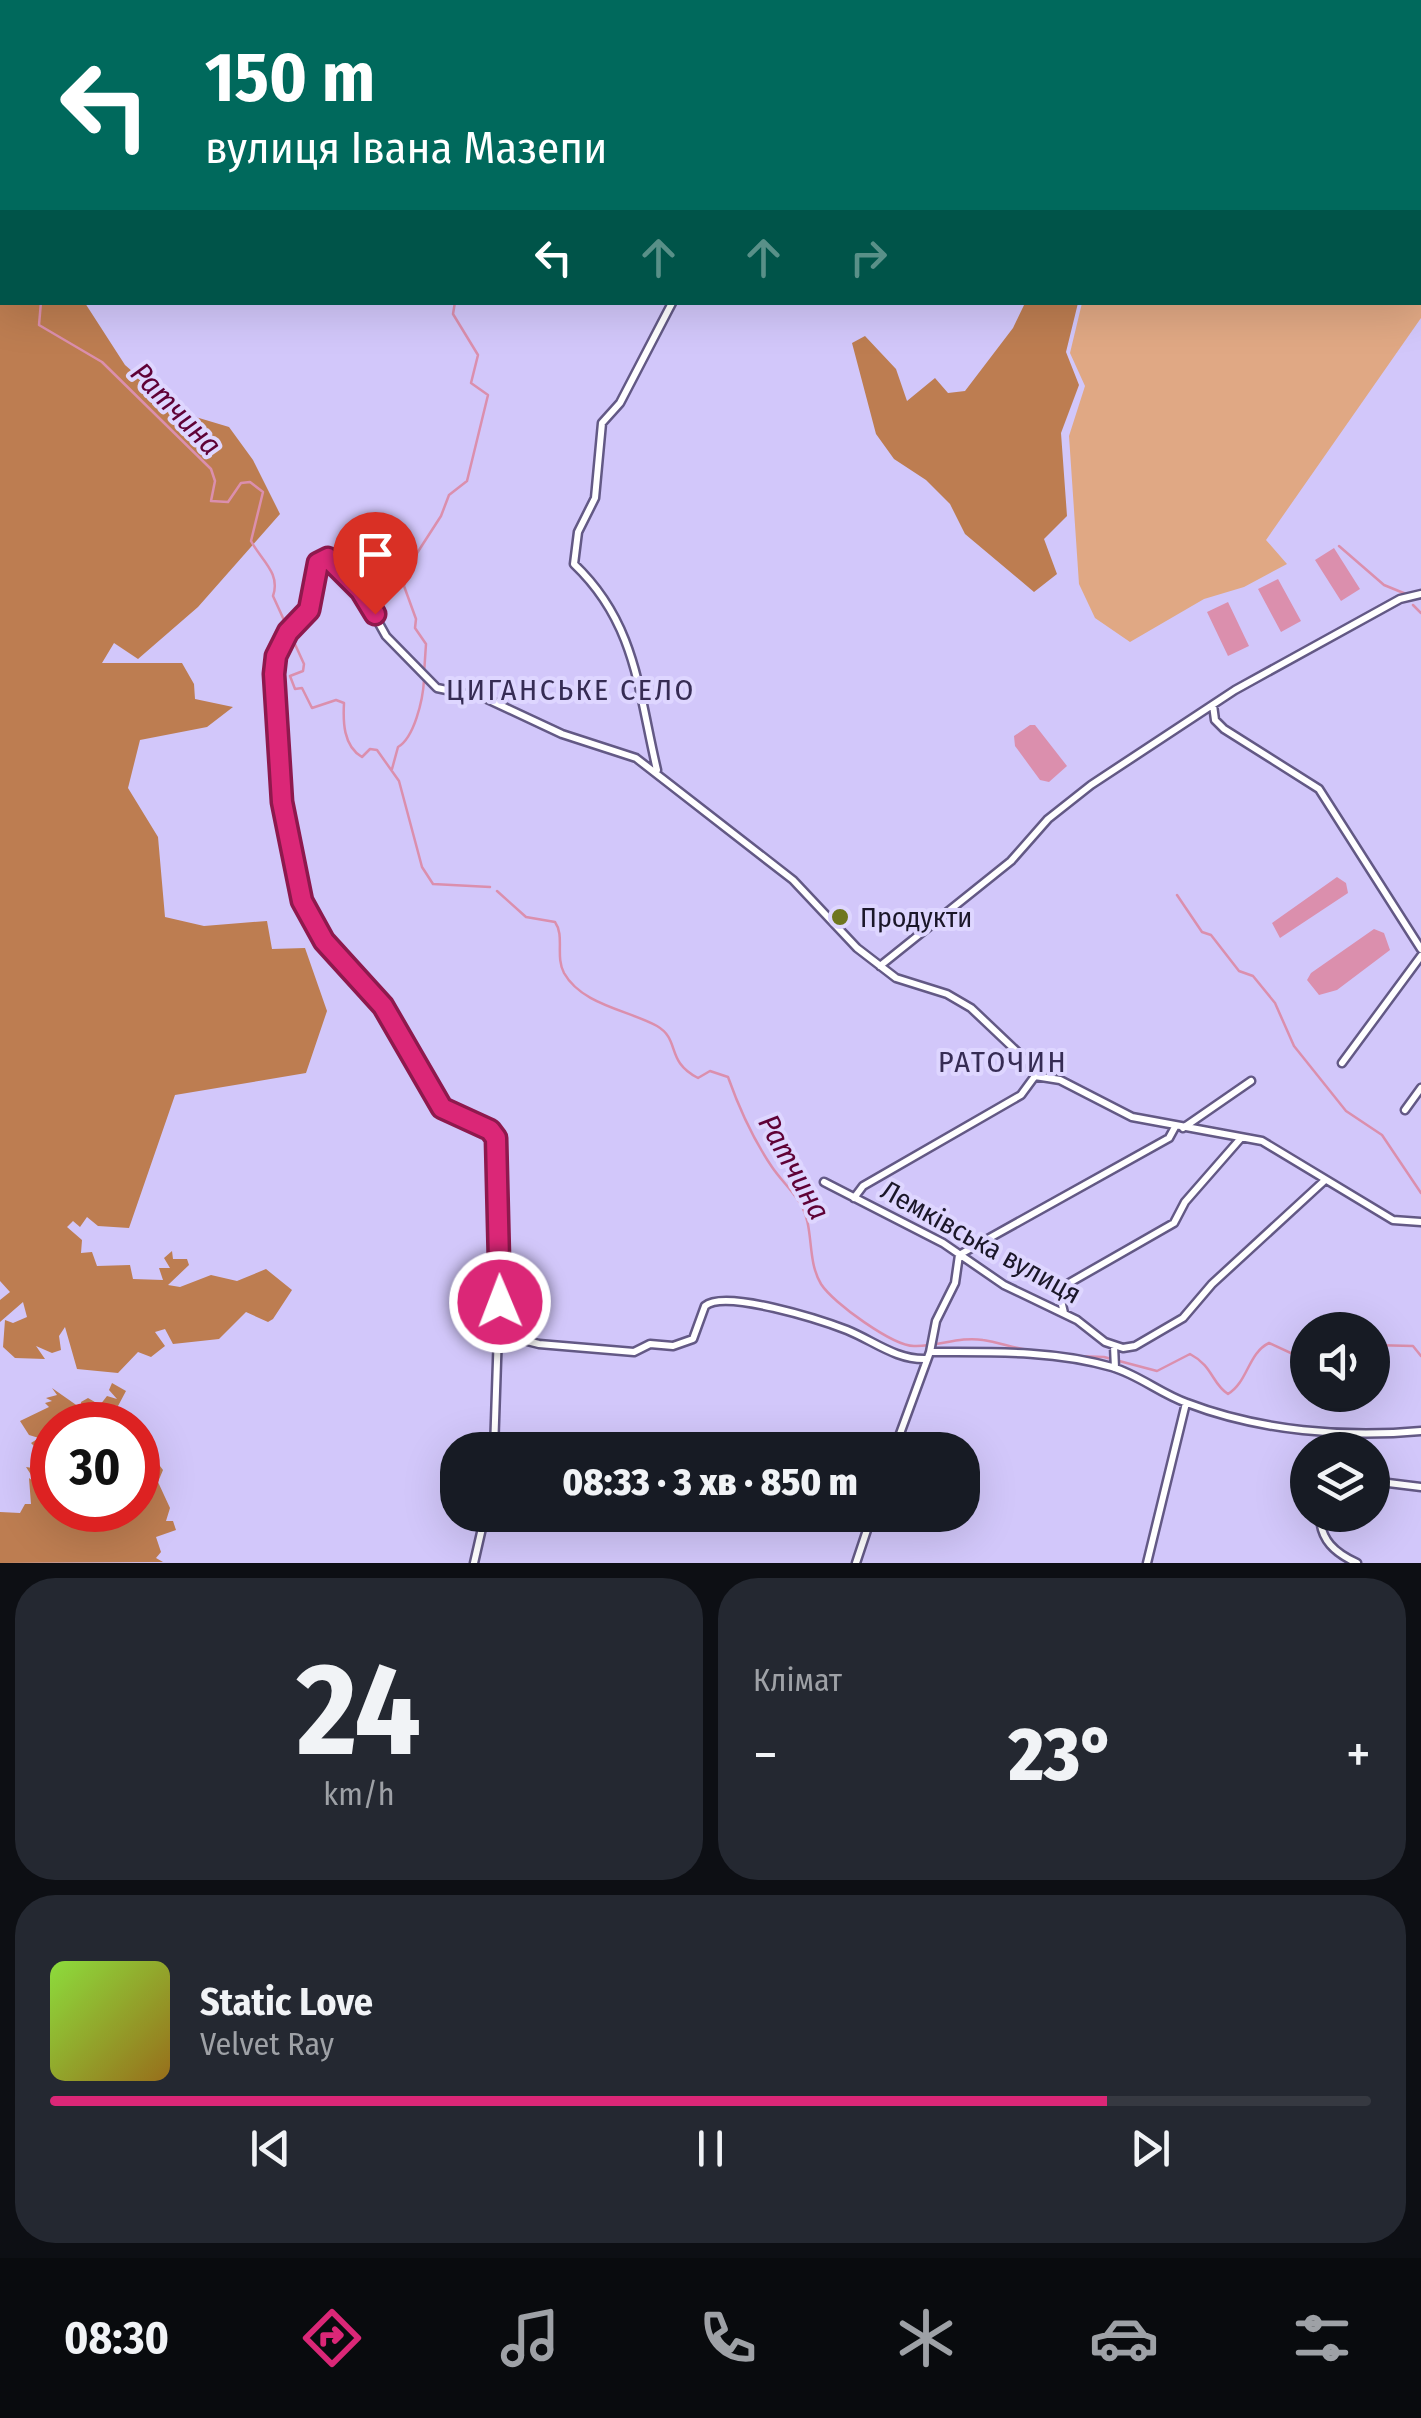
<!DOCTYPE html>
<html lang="uk">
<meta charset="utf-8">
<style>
body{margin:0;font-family:"Fira Sans Condensed",sans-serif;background:#242831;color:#f1f3f6;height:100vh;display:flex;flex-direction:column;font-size:38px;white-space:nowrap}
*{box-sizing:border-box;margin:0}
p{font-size:32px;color:#9ea1a6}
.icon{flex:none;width:55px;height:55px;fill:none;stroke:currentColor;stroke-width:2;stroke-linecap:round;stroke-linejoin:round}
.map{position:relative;height:1563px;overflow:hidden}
.sheet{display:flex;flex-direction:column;gap:15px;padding:15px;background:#0d0f14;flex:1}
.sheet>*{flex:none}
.top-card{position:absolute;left:0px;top:0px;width:1422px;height:305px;box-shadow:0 10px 40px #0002;background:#00695c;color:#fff;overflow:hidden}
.tools{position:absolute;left:1290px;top:1312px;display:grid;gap:20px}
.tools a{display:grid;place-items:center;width:100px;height:100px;border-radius:50%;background:#171b24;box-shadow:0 10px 40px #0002;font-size:50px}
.speed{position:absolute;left:30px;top:1402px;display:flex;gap:20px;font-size:50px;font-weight:700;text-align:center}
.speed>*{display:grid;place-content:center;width:130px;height:130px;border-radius:50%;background:#171b24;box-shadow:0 10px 40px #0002;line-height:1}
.speed .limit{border:15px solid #d22;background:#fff;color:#111}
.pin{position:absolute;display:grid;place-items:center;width:85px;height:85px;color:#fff;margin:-102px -42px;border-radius:50% 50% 50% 0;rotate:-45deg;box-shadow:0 0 10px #0007}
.pin .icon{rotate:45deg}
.me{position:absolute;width:110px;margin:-55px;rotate:359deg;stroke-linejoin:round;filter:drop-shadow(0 0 8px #0008)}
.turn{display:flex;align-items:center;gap:35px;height:210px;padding:0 40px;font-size:45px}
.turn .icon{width:130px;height:130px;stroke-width:2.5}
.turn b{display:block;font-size:70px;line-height:85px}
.lanes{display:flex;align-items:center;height:95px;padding:0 40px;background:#0003;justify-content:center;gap:50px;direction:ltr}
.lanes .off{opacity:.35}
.big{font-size:75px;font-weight:800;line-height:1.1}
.sheet .card{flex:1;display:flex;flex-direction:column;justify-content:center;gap:15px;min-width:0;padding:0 35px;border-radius:40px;background:#242831}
.sheet .dial{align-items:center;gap:0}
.dial b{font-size:130px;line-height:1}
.song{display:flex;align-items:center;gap:30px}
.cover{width:120px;height:120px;border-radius:15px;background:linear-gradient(135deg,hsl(90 70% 55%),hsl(40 70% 35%))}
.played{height:10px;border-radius:5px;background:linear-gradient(90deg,#db2777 80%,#363941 80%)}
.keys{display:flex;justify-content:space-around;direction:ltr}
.heat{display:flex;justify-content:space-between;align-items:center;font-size:55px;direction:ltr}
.sheet .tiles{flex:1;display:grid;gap:15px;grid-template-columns:1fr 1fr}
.card:last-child{grid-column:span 2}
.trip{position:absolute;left:440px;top:1432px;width:540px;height:100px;border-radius:40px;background:#171b24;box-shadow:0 10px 40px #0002;font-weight:800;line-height:100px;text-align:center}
.tabs{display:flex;height:160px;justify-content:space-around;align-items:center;background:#090b0e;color:#9ea1a6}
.tabs .icon{width:70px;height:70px}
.tabs .on{color:#db2777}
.tabs b{font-size:45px;color:#f1f3f6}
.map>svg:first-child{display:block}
</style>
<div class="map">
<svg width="1421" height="1563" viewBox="0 0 1421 1563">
<rect width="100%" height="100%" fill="#d2c7fa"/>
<!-- green -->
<path fill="#e0a884" d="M1421,209V318L1266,540L1287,564L1244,587L1204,599L1130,642L1095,618L1079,584L1069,436L1085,386L1070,353L1082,303L1420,302Z"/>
<!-- forest -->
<path fill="#bd7d51" d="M0,0H927L2,2V302L85,303L125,365L179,412L229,427L253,460L280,514L198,607L138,659L114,643L102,663H182L194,684L195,699L233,707L207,727L140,740L128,788L158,837L165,917L204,926L267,921L272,949L305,948L327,1011L306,1073L175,1095L129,1228L98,1226L87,1217L80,1227L73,1221L67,1227L82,1240L81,1253L92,1252L97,1266L130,1265L133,1279L163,1280L159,1268H170L164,1258L172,1251L173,1259H187L189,1265L168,1285L180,1287L211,1275L237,1281L266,1269L292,1290L273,1319L268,1322L246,1312L219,1339L173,1344L165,1329L155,1332L165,1346L151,1357L138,1352L118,1373L77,1369L65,1327L59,1336L61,1350L52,1353L36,1346L45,1359L15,1358L3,1347L5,1320L13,1323L27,1317L23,1302L0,1322V1300L10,1292L0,1281Z
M1025,303H1078L1066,352L1079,385L1061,433L1067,516L1044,539L1057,574L1034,592L965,534L950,504L926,480L894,459L876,434L852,343L865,336L896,369L907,401L935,378L948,393L965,391L1013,328Z
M112,1383L126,1391L118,1406L108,1405V1412L137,1425H112L101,1410L94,1417L98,1425H52V1445L41,1453L31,1443L39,1438L29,1435L20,1421L49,1407L45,1403L52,1401L46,1398L57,1395L52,1388L82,1409L81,1402L88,1398L100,1405L107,1396L117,1399L109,1390Z
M154,1458L163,1470L158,1482L170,1508L166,1521H173L176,1530L156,1537L161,1552L156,1558L163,1562L0,1563V1512L20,1513L25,1504H31L29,1478L37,1484L26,1467L52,1471V1510H138V1469L146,1468Z"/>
<!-- water -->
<path fill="#db8fad" d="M1334,548L1360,589L1341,601L1315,560Z
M1278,579L1301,621L1281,632L1258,589Z
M1228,602L1249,646L1228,656L1207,612Z
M1030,725H1035L1067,766L1049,782L1040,780L1015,746L1014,736Z
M1337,877L1346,883L1348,893L1280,938L1272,923Z
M1374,929L1384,933L1390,950L1337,990L1319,995L1307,980L1311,973Z"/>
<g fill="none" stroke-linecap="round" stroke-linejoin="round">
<!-- stream -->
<path stroke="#db8fad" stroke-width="2.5" d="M1420,181H1421
M0,222L2,223
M41,302L39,325L102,362L211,469L215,481L211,501L228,502L241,483L250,482L263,492L251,541C261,560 281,573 273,596L304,664L303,671L290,676L295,689L302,688L312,708L336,700L344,703C343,721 343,746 362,757L370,749L377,750L399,781L422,867L433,884L490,887
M1339,546L1384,585L1406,594
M1413,605L1421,613
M424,674L426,644L415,628L416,619L404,586L410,564L441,516L449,495L467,481L488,395L471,383L478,355L453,314L455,302
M392,769L398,747C414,738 423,700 424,680
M497,891L526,917L555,922C565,936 555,956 564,973C582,1005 628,1010 657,1026C681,1040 665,1061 698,1078L710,1071L728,1077C739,1108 753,1139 772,1167C780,1179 792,1190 800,1203C815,1227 806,1259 821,1284C833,1303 893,1346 914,1346C938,1347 959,1336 983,1340C998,1342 1013,1348 1028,1350
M1177,895L1202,932L1211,935L1239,971L1253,976L1275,1003L1294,1046L1346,1111L1382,1135L1421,1193
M1372,1345L1413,1346L1421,1356
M1076,1356L1104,1357L1157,1371L1190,1354C1213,1366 1212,1384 1228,1394C1248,1382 1248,1353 1269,1343L1308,1361"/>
<!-- minor casing -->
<g stroke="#635985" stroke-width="11">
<path id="minor" d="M1213,705L1215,720L1224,729L1319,789L1421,949
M657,770C638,690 636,623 574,564L578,532L595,498L602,423L620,403L672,303
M880,966L1011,861L1048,819L1091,785L1235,690L1400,599L1421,594
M1342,1063L1421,956
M1405,1110L1421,1088
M1183,1128L1251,1081
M824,1182L943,1243L1004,1285L1077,1320L1105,1342L1123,1348L1135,1346L1183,1318L1212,1284L1324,1181
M854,1198L863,1186L1021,1095L1035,1076
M500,1303L518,1318L527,1341L539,1344L634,1352L650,1344L673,1346L693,1339L705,1306C725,1289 821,1320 847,1330C874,1341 896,1360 926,1359
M1064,1313L1059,1292L1064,1286L1174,1223L1185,1202L1241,1138
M1114,1346L1115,1368
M930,1352C990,1352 1054,1350 1112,1367C1139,1375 1161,1394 1187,1403C1260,1431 1345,1438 1421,1431
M494,1450L499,1302L496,1138L489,1129L442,1108L383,1006L324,941L302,901L282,802L274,673L276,656L288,633L309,610L318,563L328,558L361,591L386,636L437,688L485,698L562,734L636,758L793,880L857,948L896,978L947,994L971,1008L1028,1062L1035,1076L1060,1080L1132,1117L1262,1141L1393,1220L1421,1222
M894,1450L930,1352L936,1321L955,1283L959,1255L1169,1138L1175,1127
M1329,1450L1331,1434
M1372,1481L1421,1487
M1320,1515C1320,1540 1335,1553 1357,1563
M474,1563L485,1515
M856,1563L872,1515
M1147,1563L1186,1403"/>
</g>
<!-- minor -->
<use href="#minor" stroke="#fff" stroke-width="6"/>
</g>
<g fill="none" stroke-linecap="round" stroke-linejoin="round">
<!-- route casing -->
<g stroke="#8e194d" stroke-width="25">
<path id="route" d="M375,614L361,591L328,558L318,563L309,610L288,632L276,656L274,674L282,802L302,901L324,941L383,1006L442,1108L490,1130L496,1138L500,1302"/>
</g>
<!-- route -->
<use href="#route" stroke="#db2777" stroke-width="18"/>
</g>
<!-- markers -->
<circle fill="#6e761f" stroke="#ded6ff" stroke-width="4" cx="840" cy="917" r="10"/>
<g text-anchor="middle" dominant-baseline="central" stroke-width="8" stroke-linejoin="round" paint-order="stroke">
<!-- poi labels -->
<g font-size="28" fill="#1b1729" stroke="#ded6ff" text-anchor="start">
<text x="860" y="917">Продукти</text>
</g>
<!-- street labels -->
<g font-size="28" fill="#1b1729" stroke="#ded6ff">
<text transform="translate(981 1242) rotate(29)">Лемківська вулиця</text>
</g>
<!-- water labels -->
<g font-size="30" font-style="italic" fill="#5f0136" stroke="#ded6ff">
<text transform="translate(176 409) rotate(46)">Ратчина</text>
<text transform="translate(794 1167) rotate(61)">Ратчина</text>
</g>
<!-- neighbourhood labels -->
<g font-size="30" letter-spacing="2.5" fill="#362c54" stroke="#ded6ff">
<text x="571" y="690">ЦИГАНСЬКЕ СЕЛО</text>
<text x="1003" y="1062">РАТОЧИН</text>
</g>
</g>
</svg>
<div class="tools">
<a><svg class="icon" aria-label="sound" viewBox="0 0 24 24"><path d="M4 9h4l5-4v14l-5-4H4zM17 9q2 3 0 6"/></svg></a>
<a><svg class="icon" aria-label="layers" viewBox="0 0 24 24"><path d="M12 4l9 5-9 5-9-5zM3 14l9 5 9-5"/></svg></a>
</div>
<div class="speed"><div class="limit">30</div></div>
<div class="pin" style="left:375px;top:614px;background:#d93025"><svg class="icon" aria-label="arrive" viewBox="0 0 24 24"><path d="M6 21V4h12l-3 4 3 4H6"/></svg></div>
<svg class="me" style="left:500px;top:1302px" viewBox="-20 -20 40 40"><circle r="17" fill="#db2777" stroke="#fff" stroke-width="3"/><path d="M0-11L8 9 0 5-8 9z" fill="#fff"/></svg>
<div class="trip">08:33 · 3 хв · 850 m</div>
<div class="top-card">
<div class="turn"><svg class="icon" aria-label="left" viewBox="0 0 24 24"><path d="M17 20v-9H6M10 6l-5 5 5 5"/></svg><div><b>150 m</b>вулиця Івана Мазепи</div></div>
<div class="lanes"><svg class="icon" aria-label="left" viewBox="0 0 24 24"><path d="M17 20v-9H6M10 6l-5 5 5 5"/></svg><svg class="icon off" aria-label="ahead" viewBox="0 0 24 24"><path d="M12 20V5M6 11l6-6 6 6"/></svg><svg class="icon off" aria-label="ahead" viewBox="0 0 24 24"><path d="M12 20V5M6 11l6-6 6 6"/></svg><svg class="icon off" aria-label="right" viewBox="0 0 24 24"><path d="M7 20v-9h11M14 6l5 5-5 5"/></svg></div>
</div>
</div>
<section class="sheet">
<div class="tiles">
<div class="card dial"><b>24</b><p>km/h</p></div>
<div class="card"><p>Клімат</p>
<div class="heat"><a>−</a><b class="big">23°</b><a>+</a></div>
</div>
<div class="card">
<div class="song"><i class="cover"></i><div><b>Static Love</b><p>Velvet Ray</p></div></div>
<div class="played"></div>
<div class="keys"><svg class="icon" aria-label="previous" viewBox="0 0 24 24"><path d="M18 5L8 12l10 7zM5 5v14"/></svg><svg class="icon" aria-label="pause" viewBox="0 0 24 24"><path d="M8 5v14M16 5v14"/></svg><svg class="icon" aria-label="next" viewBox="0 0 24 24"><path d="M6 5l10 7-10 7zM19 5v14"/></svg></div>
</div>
</div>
</section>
<nav class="tabs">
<b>08:30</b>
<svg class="icon on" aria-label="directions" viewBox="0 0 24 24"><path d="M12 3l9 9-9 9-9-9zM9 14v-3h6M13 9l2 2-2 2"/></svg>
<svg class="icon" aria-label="music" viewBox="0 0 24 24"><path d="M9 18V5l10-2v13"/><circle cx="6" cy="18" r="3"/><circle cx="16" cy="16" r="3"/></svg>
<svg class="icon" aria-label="phone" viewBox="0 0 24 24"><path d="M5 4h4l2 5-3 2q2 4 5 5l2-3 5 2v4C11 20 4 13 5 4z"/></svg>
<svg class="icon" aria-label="climate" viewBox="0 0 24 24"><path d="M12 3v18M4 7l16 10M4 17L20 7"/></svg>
<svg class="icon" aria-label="car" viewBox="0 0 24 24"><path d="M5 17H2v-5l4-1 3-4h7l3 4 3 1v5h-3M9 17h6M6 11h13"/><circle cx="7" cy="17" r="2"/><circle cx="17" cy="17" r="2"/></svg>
<svg class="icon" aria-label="filters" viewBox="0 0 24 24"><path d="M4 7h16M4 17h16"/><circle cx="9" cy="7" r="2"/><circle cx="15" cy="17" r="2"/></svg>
</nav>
